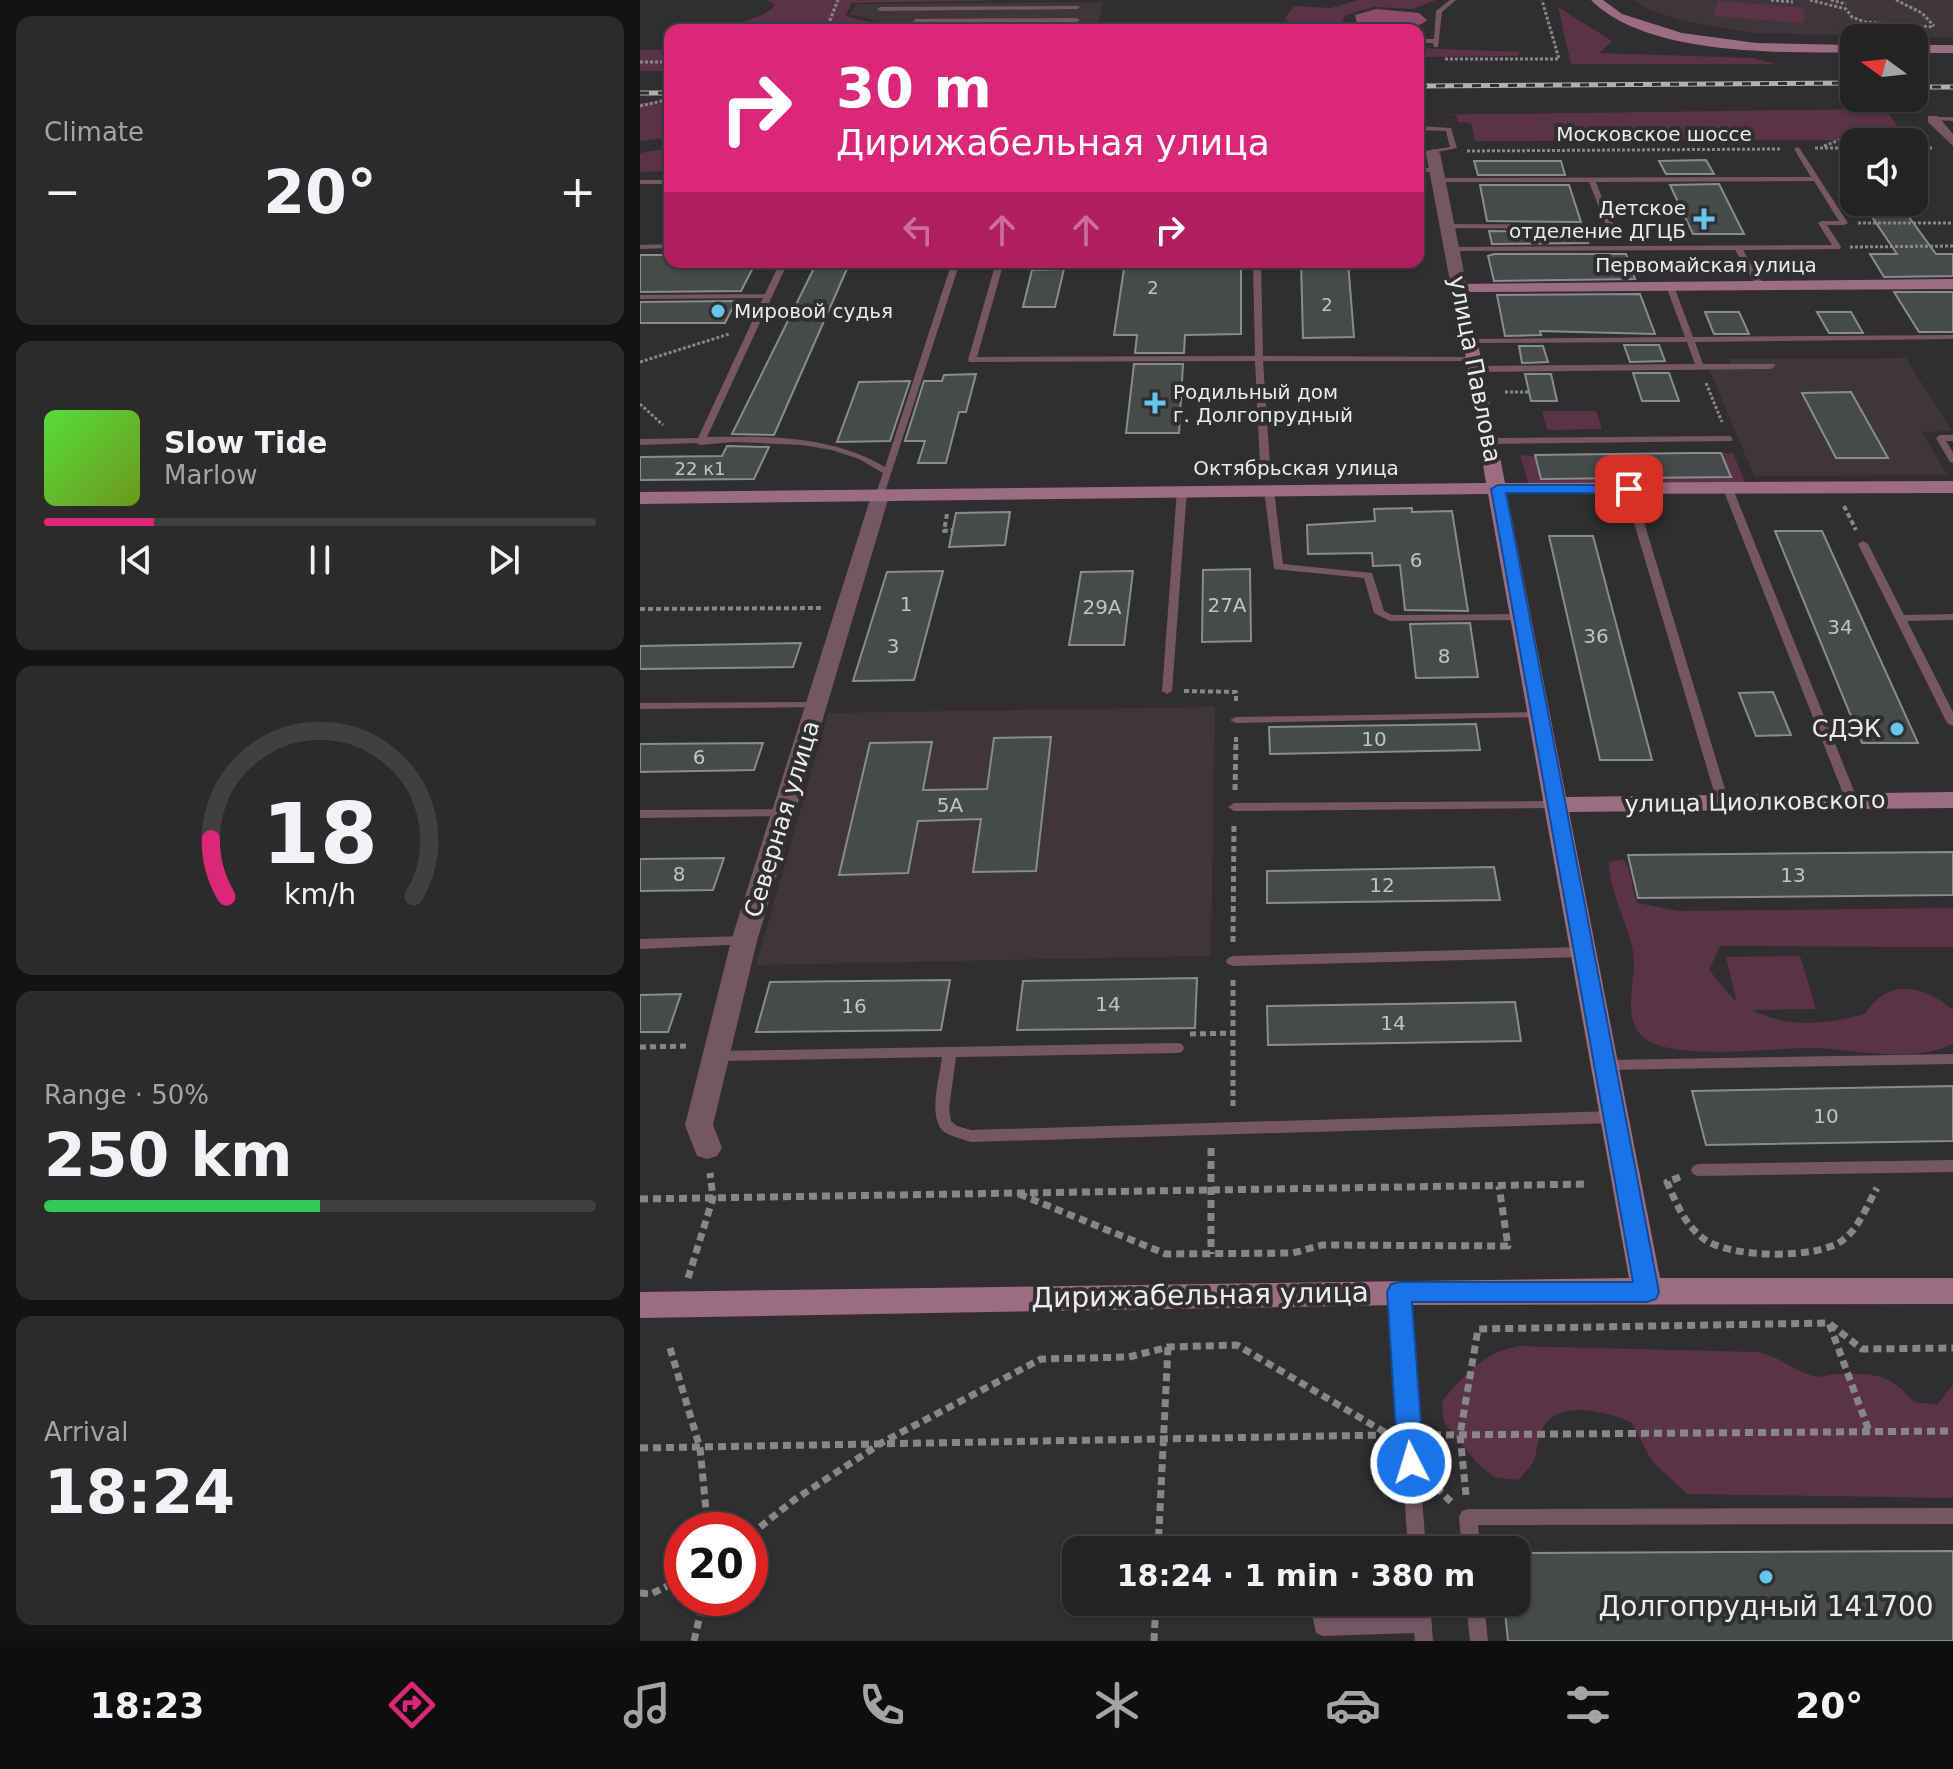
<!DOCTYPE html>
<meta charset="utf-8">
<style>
body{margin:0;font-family:"DejaVu Sans",sans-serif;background:#2c2a2b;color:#f1f3f6;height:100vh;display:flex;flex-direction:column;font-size:30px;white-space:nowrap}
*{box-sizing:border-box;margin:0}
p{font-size:26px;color:#a3a4a6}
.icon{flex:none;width:44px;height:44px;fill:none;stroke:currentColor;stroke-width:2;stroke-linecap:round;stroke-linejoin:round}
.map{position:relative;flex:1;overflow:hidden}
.panel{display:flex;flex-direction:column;gap:16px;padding:16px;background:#141313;width:640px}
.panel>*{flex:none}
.hud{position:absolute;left:24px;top:24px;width:760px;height:244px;border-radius:16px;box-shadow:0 2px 6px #0004,0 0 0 2px #413f41;background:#db2777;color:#fff;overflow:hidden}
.needle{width:52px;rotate:285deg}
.fabs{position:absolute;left:1200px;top:24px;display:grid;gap:16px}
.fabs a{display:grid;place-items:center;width:88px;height:88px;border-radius:16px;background:#242223;box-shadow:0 2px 6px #0004,0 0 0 2px #413f41;font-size:40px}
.speed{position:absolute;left:24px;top:1512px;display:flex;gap:16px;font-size:40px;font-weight:700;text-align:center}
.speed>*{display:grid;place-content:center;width:104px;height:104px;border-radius:50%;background:#242223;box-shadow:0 2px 6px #0004,0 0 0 2px #413f41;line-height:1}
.speed .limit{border:12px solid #d22;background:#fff;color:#111}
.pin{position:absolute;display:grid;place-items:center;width:68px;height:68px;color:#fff;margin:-34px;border-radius:16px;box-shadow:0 4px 12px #0006}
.me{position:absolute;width:88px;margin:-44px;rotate:355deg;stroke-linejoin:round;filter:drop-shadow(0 0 6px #0008)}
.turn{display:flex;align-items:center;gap:28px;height:168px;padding:0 40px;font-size:36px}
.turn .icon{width:104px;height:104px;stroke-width:2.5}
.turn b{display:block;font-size:56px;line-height:68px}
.lanes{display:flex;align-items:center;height:76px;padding:0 40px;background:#0003;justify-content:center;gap:40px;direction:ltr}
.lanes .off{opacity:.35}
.big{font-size:60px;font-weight:700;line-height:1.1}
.panel .card{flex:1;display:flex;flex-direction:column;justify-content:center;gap:12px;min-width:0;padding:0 28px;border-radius:16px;background:#2c2a2b}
.panel .dial{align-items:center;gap:0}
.dial svg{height:208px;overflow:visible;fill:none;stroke:#413f41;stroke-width:7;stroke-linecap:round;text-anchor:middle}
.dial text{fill:#f1f3f6;stroke:none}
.song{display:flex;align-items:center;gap:24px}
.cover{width:96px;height:96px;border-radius:12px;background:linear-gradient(135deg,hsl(110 70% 55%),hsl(80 70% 35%))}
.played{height:8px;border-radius:4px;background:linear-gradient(90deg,#db2777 20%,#413f41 20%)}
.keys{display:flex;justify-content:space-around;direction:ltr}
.heat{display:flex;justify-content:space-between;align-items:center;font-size:44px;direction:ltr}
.charge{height:12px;border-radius:6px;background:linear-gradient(90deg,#34c759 50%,#413f41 0)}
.trip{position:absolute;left:422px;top:1536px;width:468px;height:80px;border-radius:16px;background:#242223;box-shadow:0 2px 6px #0004,0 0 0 2px #413f41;font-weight:700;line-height:80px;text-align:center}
.dock{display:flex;height:128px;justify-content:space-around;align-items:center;background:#0e0e0e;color:#a3a4a6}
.dock .icon{width:56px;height:56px}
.dock .selected{color:#db2777}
.dock b{font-size:36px;color:#f1f3f6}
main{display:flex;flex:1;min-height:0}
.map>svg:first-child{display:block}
</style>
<main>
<section class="panel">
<div class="card"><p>Climate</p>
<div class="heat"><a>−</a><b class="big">20°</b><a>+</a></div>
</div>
<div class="card">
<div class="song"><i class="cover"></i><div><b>Slow Tide</b><p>Marlow</p></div></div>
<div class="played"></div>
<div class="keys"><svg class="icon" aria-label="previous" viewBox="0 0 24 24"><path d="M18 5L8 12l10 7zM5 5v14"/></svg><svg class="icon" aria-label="pause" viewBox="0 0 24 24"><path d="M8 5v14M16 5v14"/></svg><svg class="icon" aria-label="next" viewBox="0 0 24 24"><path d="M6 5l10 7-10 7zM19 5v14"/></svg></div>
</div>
<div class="card dial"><svg viewBox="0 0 100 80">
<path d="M14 69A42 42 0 1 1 86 69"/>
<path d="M14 69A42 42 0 0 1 8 47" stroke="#db2777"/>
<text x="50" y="56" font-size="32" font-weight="700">18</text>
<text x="50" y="72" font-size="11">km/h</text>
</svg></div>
<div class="card"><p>Range · 50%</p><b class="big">250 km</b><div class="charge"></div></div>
<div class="card"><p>Arrival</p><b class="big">18:24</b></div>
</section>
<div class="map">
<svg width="1313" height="1641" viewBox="0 0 1313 1641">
<rect width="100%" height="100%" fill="#302e2f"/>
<!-- built -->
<path fill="#3e3639" d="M993,0H1313V38L1115,33L1044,21L1009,10Z
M463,2L457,30H237L241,22L210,14L216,4Z
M1266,358L1312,431L1282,432L1307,475L1114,476L1069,369H1093L1089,359Z
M575,707L571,956L116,965L188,713Z"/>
<!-- green -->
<path fill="#5a3446" d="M127,0H368L212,3L205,16L234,23L230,30H88C102,19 125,19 135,5Z
M719,0H796L773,9L734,7L706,15L699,27L655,30L645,18L654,6L691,8Z
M1078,1L1165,8L1163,23L1073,16Z
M918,7L972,41L959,53L1112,58L1136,64H931Z
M778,48L880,52L877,56L778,57Z
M0,50H30V71H0Z
M0,103H30V137L0,141Z
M1245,109L1267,140L835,141L831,123L818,122L816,115H778Z
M30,148V171L0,172V153Z
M902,411H956L962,429L907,430Z
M1081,453H1093L1105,482L898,485L888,483L880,455L1090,476Z
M983,859C994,874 990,888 998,903L1038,911L1313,908V947L1080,946L1069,970L1097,1003L1086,957L1160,956L1176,1009L1113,1010C1147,1029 1188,1024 1225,1014C1248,977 1284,985 1313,1010V1044C1269,1065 1215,1048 1168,1048C1132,1048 1023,1063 1000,1034C984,1015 994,985 994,962C993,928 969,898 969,862Z
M879,1346L1117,1352C1139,1356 1152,1370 1173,1376C1181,1378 1189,1375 1197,1374C1234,1373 1249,1373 1274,1402L1297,1405L1313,1385V1498L1047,1494L1012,1461L991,1422C968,1413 925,1400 906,1423C898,1432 898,1449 894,1460C891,1467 884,1474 878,1480L854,1477L837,1463L804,1422L802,1401C826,1374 842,1353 879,1346Z"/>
<!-- water -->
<path fill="#8e4c6c" d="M736,9L779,13L787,20C772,34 736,26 717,24L715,15Z"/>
<!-- building -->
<path fill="#474a4b" stroke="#898c8d" stroke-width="2" d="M1066,160L1074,174H1026L1019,161Z
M834,161H921L925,175H838Z
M1079,184L1104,234H1053L1030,185Z
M840,185H929L941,222L847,221Z
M1222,202H1258L1296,254H1313V276L1244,277L1230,254H1257Z
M849,231L945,232L948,243L852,244Z
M854,254H986L995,279L854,281L848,256Z
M0,255H30V262H116L101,291L0,292Z
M177,262H210L134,435L92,434Z
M485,262H601V334L545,335L544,353H495L497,335H474Z
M661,262H708L714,337L663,338Z
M424,269L415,307H383L392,270Z
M1254,292H1313V332H1279Z
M1000,294L1015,334L900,331L901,335L865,336L857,295Z
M96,301L85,323H0V302Z
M1065,312H1099L1109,334H1074Z
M1177,312H1211L1223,333H1189Z
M984,345H1019L1025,361L990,362Z
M879,346H903L908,362L882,363Z
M494,364H543L539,433H486Z
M993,373H1029L1039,401H1002Z
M336,374L326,412H319L306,463H278L285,441H265L284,381H302L304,375Z
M885,374H911L917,401H891Z
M270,381L250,441L197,442L219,382Z
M1211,392L1248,458H1196L1162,393Z
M87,446L129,447L114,479L0,480V457L82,456Z
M1051,453H1081L1091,477L901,479L895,455Z
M772,508V512L812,511L828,611L765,610L760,565L733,566L732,553L668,554L667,525L735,521L734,509Z
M370,512L365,545L309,547L316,513Z
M1135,531H1182L1278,743H1222Z
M909,536H953L1012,760H960Z
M610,569L611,641L562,642L563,570Z
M303,571L274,680L213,681L247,572Z
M493,571L484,645H429L441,572Z
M830,623L838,677L776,678L770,624Z
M161,643L153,667L0,669V646Z
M1133,692L1151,735L1116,736L1099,693Z
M836,724L840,750L630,754L629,727Z
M411,737L396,871L333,872L341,819L278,821L268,873L199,875L230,743L292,742L283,790L347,789L354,738Z
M123,743L114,770L0,772V744Z
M1313,852V895L998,898L988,855Z
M84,858L73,890L0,891V859Z
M854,867L860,900L627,903V871Z
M557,978L555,1028L377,1030L383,981Z
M310,980L301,1030L116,1032L130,982Z
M41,994L28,1032H0V995Z
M875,1002L881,1041L628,1045L627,1006Z
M1313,1086V1141L1066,1145L1052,1091Z
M1313,1551V1641H868L864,1602H876V1553Z"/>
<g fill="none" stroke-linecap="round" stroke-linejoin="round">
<!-- path-far3 -->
<path stroke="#888687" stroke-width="3" stroke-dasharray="3 2" stroke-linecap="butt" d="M1131,0L1153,2
M1170,0L1206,9L1212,17L1225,22L1294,27
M1191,0L1206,4
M1256,0L1282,13L1294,26
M186,30L198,0
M805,59H919L902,0
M0,62H30
M0,106L30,99
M1184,146L1202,139L1280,131
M1175,148H1214
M1274,148H1293
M827,151L1141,149
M1010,212H1043
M1218,223H1313
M1210,247L1313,246
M0,362L89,334
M1066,383L1082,422
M865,392H889
M0,404L23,425"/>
<!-- path-far2 -->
<path stroke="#888687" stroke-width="4" stroke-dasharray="5 3" stroke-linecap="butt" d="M1204,506L1216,530
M307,514L304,531L313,530
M0,609L183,608
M544,691L596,692V702
M596,742V736"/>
<!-- path-far1 -->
<path stroke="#888687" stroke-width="5" stroke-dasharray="6 4" stroke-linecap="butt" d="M595,790L596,740
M593,942L594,824
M593,980V1110
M550,1034L593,1033
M0,1047L49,1046"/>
<!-- path -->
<path stroke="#888687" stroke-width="7" stroke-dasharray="8 5" stroke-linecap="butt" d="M571,1148V1254
M1040,1177L1027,1182C1036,1203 1045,1225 1064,1239C1089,1258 1177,1260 1203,1240C1219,1228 1227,1205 1237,1188
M379,1194L526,1254L653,1253L682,1245L868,1246L859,1186
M0,1199L949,1184
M48,1278L73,1198L70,1173
M1190,1324L1222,1349L1313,1348
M30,1348L60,1448L68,1530
M793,1435L1313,1431
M0,1448L747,1435
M796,1487L812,1503
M826,1495L820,1435L838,1329L1189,1323L1229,1431
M110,1535L154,1500L243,1442L401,1359L489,1357L528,1347L597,1345L746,1433
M518,1550L528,1347
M0,1593L11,1594L42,1579
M54,1641L64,1598
M514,1641L516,1602"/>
<!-- lane -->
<path fill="#755764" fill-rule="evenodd" d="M810,0H816L802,12L798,47H794L793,43H778V39H794L796,11Z
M440,6L438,9L240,11L237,9L240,7Z
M275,19L437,18L440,20L437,22H273Z
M1293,117H1313V121L1291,120V118Z
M778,126L811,128L817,148L778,156V152L810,147L806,131L778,130Z
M1157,147L1160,149L1208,223L1204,225H1187L1201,247L1200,249L1103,250L1124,285L1120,287L1116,285L1095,250L812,251L808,249L812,247L1192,245L1178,223L1182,221H1199L1174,181L956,182L967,210H993L997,212L993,214H969L974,227L970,229L804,228V224H807L966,225L949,182H798L795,180L798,178L1171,177L1154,149Z
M778,168H796L799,170L796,172H778Z
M0,180H30V184H0Z
M30,244V248L0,249V245Z
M140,262H148L67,437C127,436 191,435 245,467L312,262H320L244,495L241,496L236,493L243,473L219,459L192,450L162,445L93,442L60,445L56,443L0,445V439L58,438L123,298L0,299V295L125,294Z
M356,262H364L337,357L615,356L613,262H621L623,356L833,357L837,359L833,361H623L630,464L625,467L620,464L615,361L329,362L328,360Z
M1027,284L1034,286L1053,337L1313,335V339L1055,342L1063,364H1134L1135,366L1131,369L835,372L831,369L835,366L1055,364L1047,342L829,343L825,341L829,339L1045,337L1026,286Z
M1300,435H1313V441H1306L1313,452V463L1310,462L1296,438Z
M1089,436L1092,437V441L848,444L844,441L848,438Z
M989,486L994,489L1089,802L1087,805H1079L1077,802L984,489Z
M1088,486L1093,489L1218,801L1216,804H1208L1206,801L1083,489Z
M542,487L547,490L532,691L527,694L522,691L537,490Z
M629,487L634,490L643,564L732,573L744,611L752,615L882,614L887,617L882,620L750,621L734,613L724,578L634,569L624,490Z
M1223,541L1228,544L1264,615L1313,614V620L1267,621L1313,712V726L1307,723L1218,544Z
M177,702L183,705L181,707L0,709V703Z
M900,712L904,713L906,715L904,717L596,723L590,720L596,717Z
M916,801L920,802L922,805L920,808L594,811L588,807L594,803Z
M144,809L148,810L150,813L148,816L0,818V810Z
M104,936L109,938L110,941L109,944L0,949V939Z
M944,947L949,949L951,952L949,955L944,957L593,966L588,964L586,961L588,958L593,956Z
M537,1043L542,1044L544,1048L542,1052L537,1053L316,1057L309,1109L311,1121L317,1126L331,1130L975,1111L980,1113L982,1117L980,1121L975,1123L331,1142C323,1139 313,1137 306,1133C286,1121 300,1077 302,1057L76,1061L71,1060L69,1056L71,1052L76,1051Z
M1313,1054V1064L965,1070L960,1069L958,1065L960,1061L965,1060Z
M1313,1160V1172L1058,1176L1053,1174L1051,1170L1053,1166L1058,1164Z
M759,1285L765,1287L767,1292L786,1550H768L751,1292L753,1287Z
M1313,1508V1524L838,1525L840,1550H822L819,1517L822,1511L828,1509Z
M665,1602H686L691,1618L773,1615L772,1602H790L793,1641H775L774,1633L683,1636L676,1633L672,1614Z
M826,1602H844L848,1641H830Z"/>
<!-- street -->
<path fill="#755764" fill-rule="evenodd" d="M1288,116H1298L1313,134V146L1288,122Z
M793,149L800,153L827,287L819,292L811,287L786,153Z
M241,487L250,493L117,941L73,1125L82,1148L77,1156L67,1159L57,1156L45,1125L91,941L232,493Z"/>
<!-- secondary -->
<path fill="#9c6d82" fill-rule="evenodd" d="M951,0H963L982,14L1042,33L1116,43L1214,45V53C1139,52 1007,56 951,0Z
M1274,45H1313V53H1274Z
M1313,279V289L828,292L865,483L1313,481V493L867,494L926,797L1313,792V808L929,812L1020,1278H1313V1304L759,1305L0,1318V1292L989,1278L848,494L0,504V492L846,483L814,284Z"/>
<!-- rail casing -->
<g stroke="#b1afb0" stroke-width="5">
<path id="rail" d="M778,86L1214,83
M1274,87H1313
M0,93H30"/>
</g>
<!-- rail -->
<use href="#rail" stroke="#302e2f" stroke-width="3" stroke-dasharray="9" stroke-linecap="butt"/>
</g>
<!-- route -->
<path fill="#1a73e8" stroke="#114b97" stroke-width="2" d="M858,485H989L996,489L989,493H866L1019,1292L1016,1299L1007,1302H772L784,1463L780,1471L771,1475L762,1471L758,1463L747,1292L751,1284L759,1282H993L851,489Z"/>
<!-- markers -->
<g fill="#65c5ee" stroke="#302e2f" stroke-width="3">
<path d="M1060 207h8v8h8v8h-8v8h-8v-8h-8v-8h8z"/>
<circle cx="78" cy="311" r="8"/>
<path d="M511 391h8v8h8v8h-8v8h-8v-8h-8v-8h8z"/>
<circle cx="1257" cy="729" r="8"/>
<circle cx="1126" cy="1577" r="8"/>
</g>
<g text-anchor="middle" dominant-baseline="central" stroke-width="8" stroke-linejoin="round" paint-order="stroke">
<!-- far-number labels -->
<g font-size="18" fill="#c3c2c3">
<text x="513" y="287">2</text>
<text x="687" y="304">2</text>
<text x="60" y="468">22 к1</text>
</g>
<!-- far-street labels -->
<g font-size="20" fill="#eceaeb" stroke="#302e2f">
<text x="1014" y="134">Московское шоссе</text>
<text x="1066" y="265">Первомайская улица</text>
<text x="656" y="468">Октябрьская улица</text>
</g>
<!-- far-poi labels -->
<g font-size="20" fill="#eceaeb" stroke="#302e2f" text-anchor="start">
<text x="1046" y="208" text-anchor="end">Детское<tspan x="1046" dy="23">отделение ДГЦБ</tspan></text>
<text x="94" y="311">Мировой судья</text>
<text x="533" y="392">Родильный дом<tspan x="533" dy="23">г. Долгопрудный</tspan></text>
</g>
<!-- number labels -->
<g font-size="20" fill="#c3c2c3">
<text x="776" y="560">6</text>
<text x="266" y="604">1</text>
<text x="587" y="605">27А</text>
<text x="462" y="607">29А</text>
<text x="1200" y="627">34</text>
<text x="956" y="636">36</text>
<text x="253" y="646">3</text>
<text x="804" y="656">8</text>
<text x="734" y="739">10</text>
<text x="59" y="757">6</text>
<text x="310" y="805">5А</text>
<text x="39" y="874">8</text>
<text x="1153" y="875">13</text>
<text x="742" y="885">12</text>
<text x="468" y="1004">14</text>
<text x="214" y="1006">16</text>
<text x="753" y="1023">14</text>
<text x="1186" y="1116">10</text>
</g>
<!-- street labels -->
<g font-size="24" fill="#eceaeb" stroke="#302e2f">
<text transform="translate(835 369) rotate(79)">улица Павлова</text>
<text transform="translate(1115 802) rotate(-1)">улица Циолковского</text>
<text transform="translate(142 819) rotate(-73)">Северная улица</text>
</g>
<!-- poi labels -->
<g font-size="24" fill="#eceaeb" stroke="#302e2f" text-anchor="end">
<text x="1241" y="729">СДЭК</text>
</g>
<!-- near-street labels -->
<g font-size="28" fill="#eceaeb" stroke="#302e2f">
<text transform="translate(560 1295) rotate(-1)">Дирижабельная улица</text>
</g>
<!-- near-poi labels -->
<g font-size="28" fill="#eceaeb" stroke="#302e2f">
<text x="1126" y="1606">Долгопрудный 141700</text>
</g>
</g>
</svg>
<div class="fabs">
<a><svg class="needle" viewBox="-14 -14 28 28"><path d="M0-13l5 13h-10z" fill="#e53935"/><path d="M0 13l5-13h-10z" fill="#a3a4a6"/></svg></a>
<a><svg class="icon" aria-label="sound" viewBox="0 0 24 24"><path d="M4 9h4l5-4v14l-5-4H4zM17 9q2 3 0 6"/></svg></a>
</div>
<div class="speed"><div class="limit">20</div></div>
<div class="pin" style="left:989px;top:489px;background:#d93025"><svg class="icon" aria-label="arrive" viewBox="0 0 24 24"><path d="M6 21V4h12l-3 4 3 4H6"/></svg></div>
<svg class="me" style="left:771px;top:1463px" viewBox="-20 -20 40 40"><circle r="17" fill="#1a73e8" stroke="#fff" stroke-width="3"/><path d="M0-11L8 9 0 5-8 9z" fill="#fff"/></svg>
<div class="trip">18:24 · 1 min · 380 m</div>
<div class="hud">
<div class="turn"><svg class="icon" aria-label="right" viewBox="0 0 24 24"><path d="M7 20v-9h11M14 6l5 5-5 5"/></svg><div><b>30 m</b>Дирижабельная улица</div></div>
<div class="lanes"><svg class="icon off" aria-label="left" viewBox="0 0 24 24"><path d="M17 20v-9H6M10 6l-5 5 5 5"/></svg><svg class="icon off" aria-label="ahead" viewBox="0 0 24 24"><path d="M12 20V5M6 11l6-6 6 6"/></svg><svg class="icon off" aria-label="ahead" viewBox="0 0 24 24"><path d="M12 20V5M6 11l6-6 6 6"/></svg><svg class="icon" aria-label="right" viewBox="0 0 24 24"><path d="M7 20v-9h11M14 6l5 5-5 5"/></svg></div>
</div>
</div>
</main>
<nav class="dock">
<b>18:23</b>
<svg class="icon selected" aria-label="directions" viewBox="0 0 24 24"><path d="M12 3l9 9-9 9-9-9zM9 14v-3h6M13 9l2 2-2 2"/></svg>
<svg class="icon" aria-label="music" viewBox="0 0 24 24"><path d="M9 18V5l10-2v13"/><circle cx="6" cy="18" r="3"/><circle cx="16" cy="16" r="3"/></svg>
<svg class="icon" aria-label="phone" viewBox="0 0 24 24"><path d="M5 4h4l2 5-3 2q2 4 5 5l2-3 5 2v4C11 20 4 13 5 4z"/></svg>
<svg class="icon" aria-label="climate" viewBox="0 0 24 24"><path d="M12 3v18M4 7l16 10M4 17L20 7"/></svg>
<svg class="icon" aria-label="car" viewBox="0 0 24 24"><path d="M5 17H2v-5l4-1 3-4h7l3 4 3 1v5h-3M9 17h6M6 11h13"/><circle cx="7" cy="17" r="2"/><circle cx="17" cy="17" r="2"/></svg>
<svg class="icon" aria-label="filters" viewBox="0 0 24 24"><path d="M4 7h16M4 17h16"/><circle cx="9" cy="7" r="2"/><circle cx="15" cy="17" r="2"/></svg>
<b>20°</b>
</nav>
